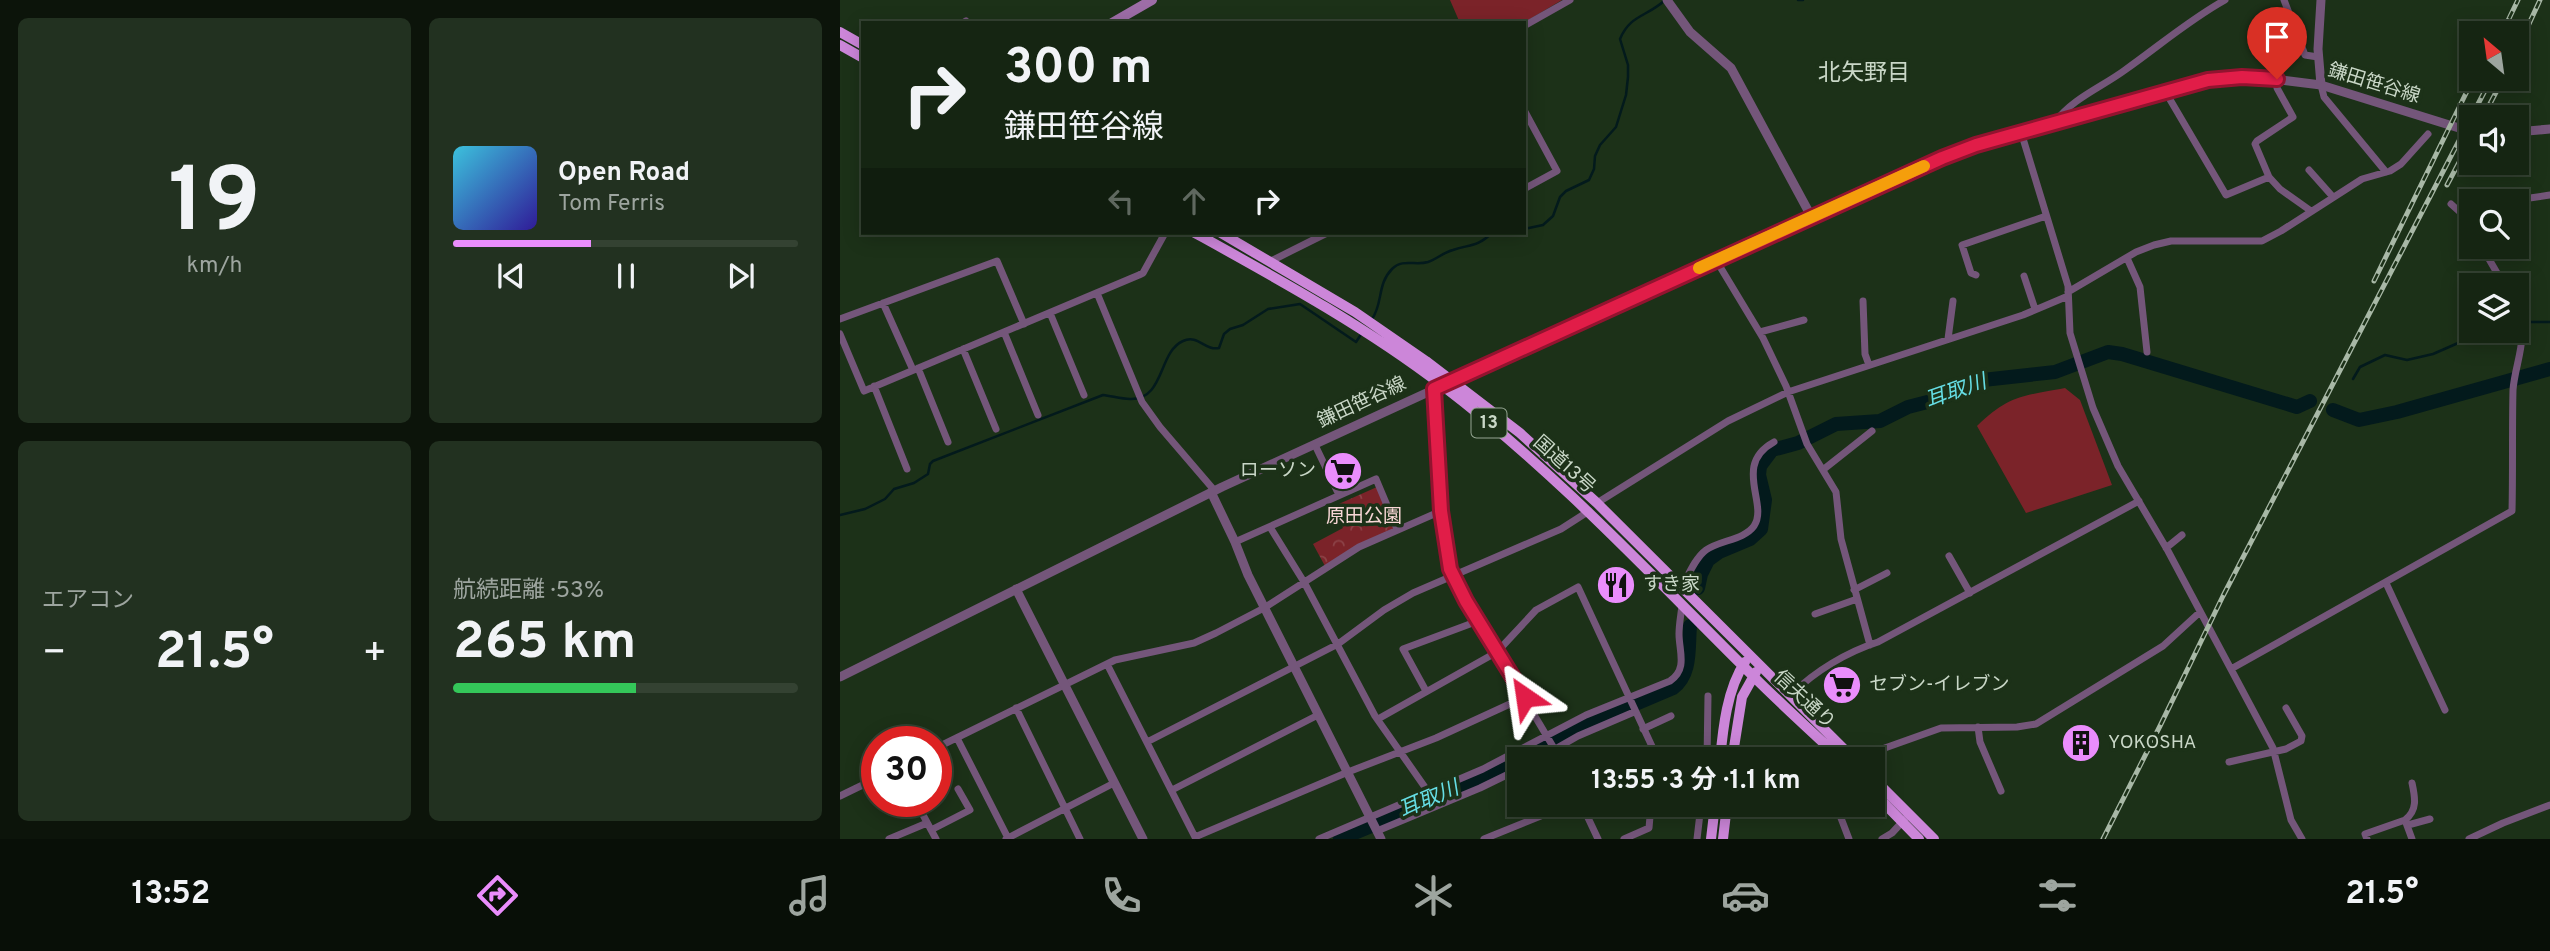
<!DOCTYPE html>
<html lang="ja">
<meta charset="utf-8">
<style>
body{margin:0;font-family:Overpass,"Noto Sans JP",sans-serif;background:#223120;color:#f1f3f6;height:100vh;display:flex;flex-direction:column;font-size:26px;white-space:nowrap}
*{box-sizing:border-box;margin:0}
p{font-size:23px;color:#9da59f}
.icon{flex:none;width:38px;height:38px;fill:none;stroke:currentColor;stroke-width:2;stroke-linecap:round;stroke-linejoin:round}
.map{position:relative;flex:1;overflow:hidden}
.side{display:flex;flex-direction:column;gap:18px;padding:18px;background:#0c140a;width:840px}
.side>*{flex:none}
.banner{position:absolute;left:21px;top:21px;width:665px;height:214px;border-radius:0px;box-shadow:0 4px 18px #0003,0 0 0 2px #344232;background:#152512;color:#f1f3f6;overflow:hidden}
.needle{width:46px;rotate:331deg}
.tools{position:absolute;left:1619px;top:21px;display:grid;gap:14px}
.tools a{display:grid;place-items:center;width:70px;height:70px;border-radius:0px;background:#152512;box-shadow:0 4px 18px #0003,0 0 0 2px #344232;font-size:35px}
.speed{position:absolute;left:21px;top:726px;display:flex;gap:14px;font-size:35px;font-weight:700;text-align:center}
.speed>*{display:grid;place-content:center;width:91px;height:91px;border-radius:50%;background:#152512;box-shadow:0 4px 18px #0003,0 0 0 2px #344232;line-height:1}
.speed .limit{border:10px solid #d22;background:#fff;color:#111}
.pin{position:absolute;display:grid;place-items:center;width:60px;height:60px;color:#fff;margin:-72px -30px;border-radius:50% 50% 50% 0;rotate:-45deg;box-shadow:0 0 7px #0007}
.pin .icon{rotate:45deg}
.me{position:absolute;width:77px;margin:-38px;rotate:328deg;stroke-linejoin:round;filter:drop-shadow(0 0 5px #0008)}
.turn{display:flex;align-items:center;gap:24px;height:147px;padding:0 28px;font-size:32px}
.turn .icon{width:91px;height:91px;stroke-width:2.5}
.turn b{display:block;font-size:49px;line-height:60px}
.lanes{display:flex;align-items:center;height:66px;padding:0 28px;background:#0003;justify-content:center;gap:35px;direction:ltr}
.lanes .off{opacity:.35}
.big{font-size:52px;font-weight:700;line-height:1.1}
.side .tile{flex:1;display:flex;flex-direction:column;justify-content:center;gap:10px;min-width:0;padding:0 24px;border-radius:10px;background:#223120}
.side .dial{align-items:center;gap:0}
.dial b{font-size:91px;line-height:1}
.song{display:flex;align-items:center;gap:21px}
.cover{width:84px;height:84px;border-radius:10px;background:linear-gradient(135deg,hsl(190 70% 55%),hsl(250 70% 35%))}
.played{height:7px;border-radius:4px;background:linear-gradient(90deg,#ea8dfc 40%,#344232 40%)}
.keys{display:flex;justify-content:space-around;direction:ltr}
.heat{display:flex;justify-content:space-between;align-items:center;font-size:38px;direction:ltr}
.charge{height:10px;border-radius:5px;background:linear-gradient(90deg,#34c759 53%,#344232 0)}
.side .tiles{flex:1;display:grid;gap:18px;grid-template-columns:repeat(2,1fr)}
.trip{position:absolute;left:667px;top:747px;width:378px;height:70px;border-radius:0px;background:#152512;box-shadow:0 4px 18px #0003,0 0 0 2px #344232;font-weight:700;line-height:70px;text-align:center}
.tab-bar{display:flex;height:112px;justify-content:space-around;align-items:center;background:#080f07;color:#9da59f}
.tab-bar .icon{width:49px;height:49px}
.tab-bar .active{color:#ea8dfc}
.tab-bar b{font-size:32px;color:#f1f3f6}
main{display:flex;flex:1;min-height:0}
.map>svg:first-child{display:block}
</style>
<main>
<section class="side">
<div class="tiles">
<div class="tile dial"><b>19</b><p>km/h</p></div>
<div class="tile">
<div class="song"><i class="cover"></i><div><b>Open Road</b><p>Tom Ferris</p></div></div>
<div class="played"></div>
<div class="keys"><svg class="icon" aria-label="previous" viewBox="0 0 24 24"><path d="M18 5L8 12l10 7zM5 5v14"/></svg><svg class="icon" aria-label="pause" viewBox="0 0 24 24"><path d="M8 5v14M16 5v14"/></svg><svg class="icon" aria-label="next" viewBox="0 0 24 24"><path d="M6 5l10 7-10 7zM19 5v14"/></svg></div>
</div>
<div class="tile"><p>エアコン</p>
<div class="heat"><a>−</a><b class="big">21.5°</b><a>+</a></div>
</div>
<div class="tile"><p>航続距離 · 53%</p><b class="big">265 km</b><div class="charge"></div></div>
</div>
</section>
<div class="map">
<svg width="1710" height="839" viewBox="0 0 1710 839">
<defs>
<pattern id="park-crowns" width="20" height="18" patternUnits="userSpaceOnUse" patternTransform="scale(1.75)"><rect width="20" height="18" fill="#7b2329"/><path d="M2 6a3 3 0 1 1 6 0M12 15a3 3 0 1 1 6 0" fill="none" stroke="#8c4247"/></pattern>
</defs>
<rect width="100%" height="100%" fill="#1c3118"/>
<!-- park -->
<path fill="url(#park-crowns)" d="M537,487L555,528L485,566L473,544L503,528L492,507Z"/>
<!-- garden -->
<path fill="#7b2329" d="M610,0H722L683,23H620Z
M1225,388L1240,400L1272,485L1186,513L1137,426C1169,395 1183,396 1225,388Z"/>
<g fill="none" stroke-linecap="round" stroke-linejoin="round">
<!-- stream -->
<path stroke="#031a1c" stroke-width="2.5" d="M958,0H963
M684,229L703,225L713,216L720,197L726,191L749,180L754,169L755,156L760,145L776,127L786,95L788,77V65L780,39C790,15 806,17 824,1
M532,319C543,304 537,284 552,269C563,258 575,266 588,262C597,259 604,252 613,250C631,244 637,247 652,233
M1676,322H1710
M1513,379L1520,367L1545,355L1567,360L1593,354L1625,340L1639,331
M0,515L25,509L45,499L54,489L74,483L88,474L90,464L93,461L263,395C272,396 281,399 290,399C325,400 318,352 343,341C358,334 365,351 379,348L384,334L390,329L403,325L428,309L460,304L516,342L522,333"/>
<!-- river -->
<path stroke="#031a1c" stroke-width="14" d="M1493,410L1519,420L1557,412L1710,369
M858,588L861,574L868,560L879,552L910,539L921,529L925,500L919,475L920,466L932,450L958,443L996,424L1040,421L1068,407L1099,399L1143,380L1215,372L1268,352L1282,354L1457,407L1470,401
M683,760L734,730L833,688C852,674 848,647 850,626
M500,839L651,776L679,762"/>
<!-- minor -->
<path stroke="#74567a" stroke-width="7" d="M1444,0L1465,55L1478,57
M123,23L126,21
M684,26L730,0
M1437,79V88L1453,117L1417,141L1415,144L1429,177L1440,189L1471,211
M1481,85L1484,97L1546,172
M1325,91L1386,195L1429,177
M684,110L717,171L684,189
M1215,122C1233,98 1262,87 1285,70C1319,46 1349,20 1385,0
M1181,132L1228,286L1230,333L1253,408L1278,466L1328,551L1433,748L1451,820L1462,839
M1469,170L1493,197
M1669,201L1710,195
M1611,204L1621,213L1631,228
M1621,213L1631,208
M1642,247L1664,285
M1287,258L1300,287L1307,352
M876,260L923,338L946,386L967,444L996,492L1001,539L1030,645
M431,261L487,233
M1136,275L1131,273L1122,245L1206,216
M1184,276L1195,309
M1228,292L1296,252L1314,245L1331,241H1422L1441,231L1522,179L1550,171L1561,164L1588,134
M257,293L302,402L320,427L374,490
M1023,301L1025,354L1029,365
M43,303L73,370
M210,313L244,395
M0,319L157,261L184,324
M164,332L198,415
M920,332L964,320
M0,334L24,391L299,275L303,273L325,233
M1108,339L1113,301
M123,349L156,429
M78,368L108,442
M34,386L67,469
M594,389L601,511
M475,445L499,495
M984,469L1032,431
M757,503L888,421L948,392L1183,315L1228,296
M430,527L464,582L535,716L589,793
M395,542L536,479L557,529
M1326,548L1342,535
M1109,556L1130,593
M1546,583L1605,710
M842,587C848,576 855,558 866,550C880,540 904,540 914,526C929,504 892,465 934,442
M1014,590L1047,573
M975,614L1017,599
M267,664L356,839
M1391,669L1672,511C1673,471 1672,430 1673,390C1675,362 1690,337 1676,310
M586,691L563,649L638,621
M952,694C975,671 1007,652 1038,642L1299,501
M176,708L240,839
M538,719L657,652L696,610L738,587L816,755L815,760
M1138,727L1140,742L1161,791
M803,729L831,716
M117,738L168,838
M307,742L498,644L544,610L573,593L721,529L749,511
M96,748L275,660L354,643L376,633L424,608L519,547L601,511L610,569L615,582L721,760
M1014,759L1101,728L1177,727L1196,724L1323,646L1360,612
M696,760L738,736L794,712
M803,760L816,755
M867,760L868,696
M1389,762L1446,749L1461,741L1462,736L1446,708
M332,790L478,715
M0,796L37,778
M76,802L96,839
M742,805L758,839
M905,805H914
M996,805L1009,839
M1565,820C1578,810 1575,797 1572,783
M1568,825L1590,819
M91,830L130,810L118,789
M537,831L640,788L679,769
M355,837L508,772L596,738L685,697
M49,839L87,823
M166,839L274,783
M479,839L643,769L746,715L830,681C848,669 839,651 839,634C839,624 841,615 842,605
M644,839L728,805
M784,839L809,828L811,805
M857,839L861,805
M1042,839L1052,833L1065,819
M1527,839L1525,834L1565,820L1572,839
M1629,839L1663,823L1710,805"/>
<!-- tertiary -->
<path stroke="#74567a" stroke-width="9" d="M827,0L850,32L891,68L971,216
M1481,85L1478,49L1481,0
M1676,132L1710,129
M371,492L395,542L408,575L541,839
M176,589L303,839
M0,677L382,487L971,216L1136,145L1325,91L1386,78L1441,80L1481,85L1619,128L1631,130"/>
<!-- secondary -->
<path stroke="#9d6da7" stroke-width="10" d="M272,23L312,0"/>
<!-- trunk -->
<path stroke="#cc86d9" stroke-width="10" d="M0,32L23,45
M0,45L23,58
M355,233C440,280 526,327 603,386C717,473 812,576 913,676C942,705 972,732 1002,760
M381,233L515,312L586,361L680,433L757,503L1015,760
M880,760C883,728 887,689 905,662
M892,760L902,697L916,672
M1032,777L1094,839
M1032,791L1079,839
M871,839L875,805
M883,839L887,805"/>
<!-- rail casing -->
<g stroke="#a8b8a6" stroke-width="5">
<path id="rail" d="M1662,33L1678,0
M1676,52L1700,0
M1643,117L1663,79
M1607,185L1631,140
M1534,281L1633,79
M1263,839L1320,726L1383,596L1651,79"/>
</g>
<!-- rail -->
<use href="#rail" stroke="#1c3118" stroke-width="2.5" stroke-dasharray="8" stroke-linecap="butt"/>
</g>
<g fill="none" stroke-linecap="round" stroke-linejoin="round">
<!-- route casing -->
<g stroke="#92132f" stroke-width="18">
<path id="route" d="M685,697L626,601L610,569L601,511L594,389L1102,158L1136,145L1368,80L1402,77L1437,79"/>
</g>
<!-- route -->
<use href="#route" stroke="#e11d48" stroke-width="12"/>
<!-- slow -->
<path stroke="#f59e0b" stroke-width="12" d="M859,268L1084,166"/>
</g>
<!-- icons -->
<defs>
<g id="supermarket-disc" transform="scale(2.0125)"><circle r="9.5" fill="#ea8dfc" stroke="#1c3118"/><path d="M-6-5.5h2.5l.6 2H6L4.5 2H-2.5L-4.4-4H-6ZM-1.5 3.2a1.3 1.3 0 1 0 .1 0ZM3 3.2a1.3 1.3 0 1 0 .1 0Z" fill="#111"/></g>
<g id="restaurant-disc" transform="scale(2.0125)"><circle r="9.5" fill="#ea8dfc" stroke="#1c3118"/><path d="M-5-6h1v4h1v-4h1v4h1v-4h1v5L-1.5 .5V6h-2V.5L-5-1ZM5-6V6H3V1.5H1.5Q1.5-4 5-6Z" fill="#111"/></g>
<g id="building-disc" transform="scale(2.0125)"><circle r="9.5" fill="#ea8dfc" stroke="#1c3118"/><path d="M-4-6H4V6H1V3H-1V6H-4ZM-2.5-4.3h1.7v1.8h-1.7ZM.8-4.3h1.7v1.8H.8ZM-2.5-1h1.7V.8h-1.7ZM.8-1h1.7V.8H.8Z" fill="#111"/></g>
</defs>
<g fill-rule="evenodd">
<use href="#supermarket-disc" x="503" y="471"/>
<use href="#restaurant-disc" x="776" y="585"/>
<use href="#supermarket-disc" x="1002" y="685"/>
<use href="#building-disc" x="1241" y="743"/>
</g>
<g text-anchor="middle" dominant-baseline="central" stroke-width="7" stroke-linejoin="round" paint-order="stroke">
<!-- shield labels -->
<rect fill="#1c3118" stroke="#95a592" stroke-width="2" x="631.5" y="408.5" width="35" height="29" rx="5"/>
<g font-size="18" font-weight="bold" fill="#c9d7c7">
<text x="649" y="423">13</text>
</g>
<!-- street labels -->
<g font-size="19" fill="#c9d7c7" stroke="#1c3118">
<text transform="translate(1534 84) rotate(17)">鎌田笹谷線</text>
<text transform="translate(522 403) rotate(-25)">鎌田笹谷線</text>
<text transform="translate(724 465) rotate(42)">国道13号</text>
<text transform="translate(964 700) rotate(43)">信夫通り</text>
</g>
<!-- poi labels -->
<g font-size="19" fill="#c9d7c7" stroke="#1c3118" text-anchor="start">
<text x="476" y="471" text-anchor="end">ローソン</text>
<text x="803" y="585">すき家</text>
<text x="1029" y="685">セブン-イレブン</text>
<text x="1268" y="743">YOKOSHA</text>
</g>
<!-- park labels -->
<g font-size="19" fill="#f8d7d6" stroke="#1c3118">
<text x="524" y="517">原田公園</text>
</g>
<!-- water labels -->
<g font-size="21" font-style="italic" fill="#65dde4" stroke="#1c3118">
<text transform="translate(1116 392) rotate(-19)">耳取川</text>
<text transform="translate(589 800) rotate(-23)">耳取川</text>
</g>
<!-- quarter labels -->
<g font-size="23" fill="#c9d7c7" stroke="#1c3118">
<text x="1024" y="74">北矢野目</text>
</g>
</g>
</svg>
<div class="tools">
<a><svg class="needle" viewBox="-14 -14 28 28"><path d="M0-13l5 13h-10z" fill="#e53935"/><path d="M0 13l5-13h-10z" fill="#9da59f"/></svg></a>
<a><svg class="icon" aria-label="sound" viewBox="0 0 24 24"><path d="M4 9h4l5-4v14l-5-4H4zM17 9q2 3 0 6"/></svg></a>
<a><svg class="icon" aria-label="search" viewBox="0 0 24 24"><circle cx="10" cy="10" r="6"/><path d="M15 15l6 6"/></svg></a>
<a><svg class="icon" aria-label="layers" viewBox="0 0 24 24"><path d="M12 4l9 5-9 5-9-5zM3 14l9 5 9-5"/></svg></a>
</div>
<div class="speed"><div class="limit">30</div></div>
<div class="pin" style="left:1437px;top:79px;background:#d93025"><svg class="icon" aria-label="arrive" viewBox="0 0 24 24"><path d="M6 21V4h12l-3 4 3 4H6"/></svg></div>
<svg class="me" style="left:685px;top:697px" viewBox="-20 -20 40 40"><path d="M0-17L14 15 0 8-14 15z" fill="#e11d48" stroke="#fff" stroke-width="4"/></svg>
<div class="trip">13:55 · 3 分 · 1.1 km</div>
<div class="banner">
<div class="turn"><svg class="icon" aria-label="right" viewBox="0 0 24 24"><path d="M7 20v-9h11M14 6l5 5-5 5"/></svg><div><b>300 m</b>鎌田笹谷線</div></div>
<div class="lanes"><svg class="icon off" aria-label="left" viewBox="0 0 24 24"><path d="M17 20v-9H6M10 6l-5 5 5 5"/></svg><svg class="icon off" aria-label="ahead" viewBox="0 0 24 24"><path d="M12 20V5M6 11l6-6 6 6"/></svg><svg class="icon" aria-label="right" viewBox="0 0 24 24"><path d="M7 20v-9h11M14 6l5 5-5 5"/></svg></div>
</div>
</div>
</main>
<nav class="tab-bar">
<b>13:52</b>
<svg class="icon active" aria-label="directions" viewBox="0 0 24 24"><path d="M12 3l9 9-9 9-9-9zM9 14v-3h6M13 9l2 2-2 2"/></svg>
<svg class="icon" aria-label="music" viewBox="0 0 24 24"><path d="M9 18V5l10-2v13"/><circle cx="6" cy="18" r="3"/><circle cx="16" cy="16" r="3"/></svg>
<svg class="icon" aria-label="phone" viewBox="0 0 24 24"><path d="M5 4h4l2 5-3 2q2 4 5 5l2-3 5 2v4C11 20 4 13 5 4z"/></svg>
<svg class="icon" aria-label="climate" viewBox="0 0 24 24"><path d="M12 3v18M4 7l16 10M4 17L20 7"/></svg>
<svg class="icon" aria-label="car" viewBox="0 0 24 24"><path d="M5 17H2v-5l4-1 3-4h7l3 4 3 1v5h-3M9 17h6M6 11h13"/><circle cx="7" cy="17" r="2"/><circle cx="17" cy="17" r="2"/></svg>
<svg class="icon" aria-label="filters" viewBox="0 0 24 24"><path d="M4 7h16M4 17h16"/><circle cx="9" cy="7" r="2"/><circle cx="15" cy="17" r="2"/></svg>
<b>21.5°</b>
</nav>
